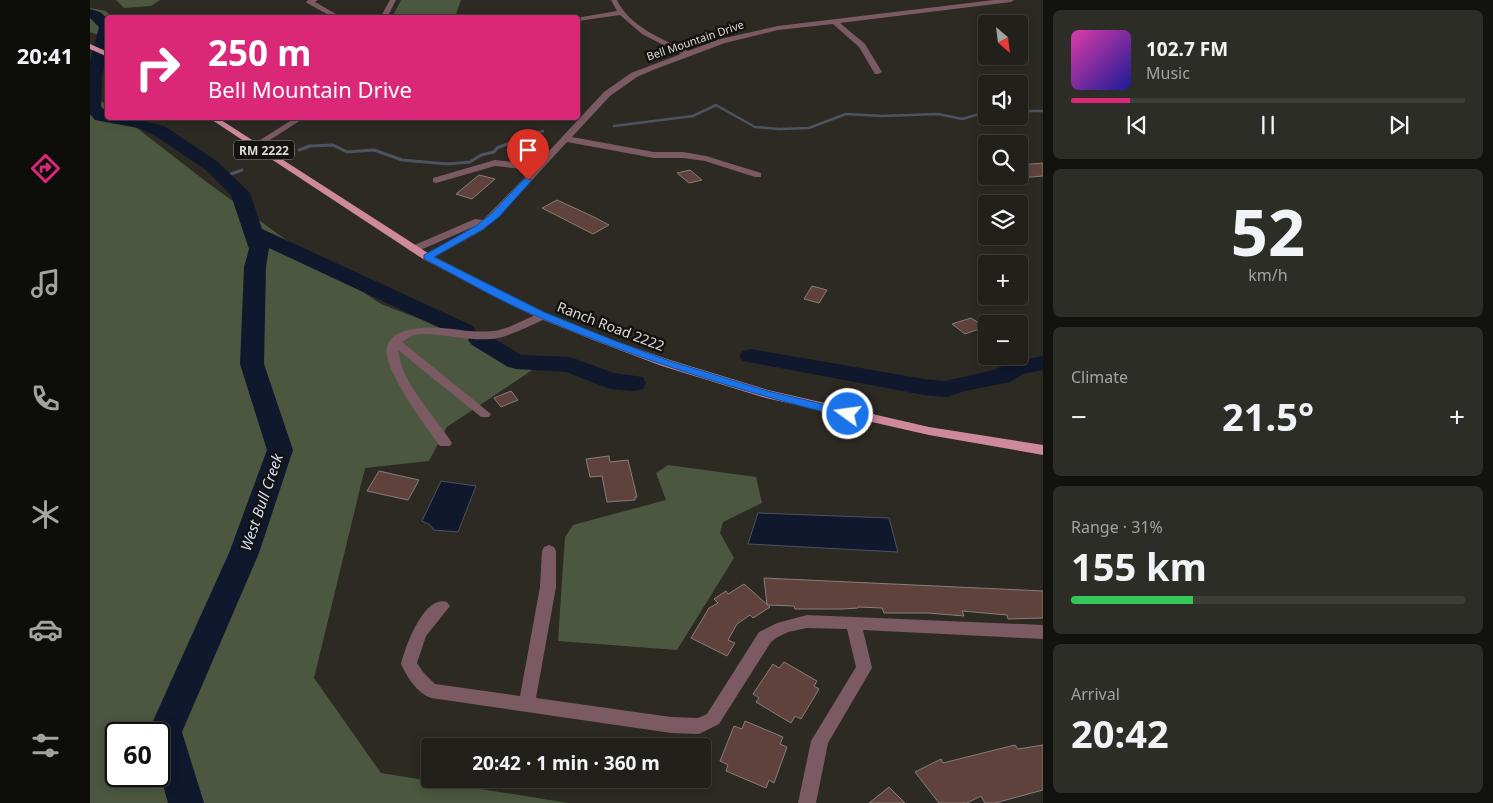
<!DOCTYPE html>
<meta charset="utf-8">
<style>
body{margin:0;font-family:"Noto Sans",sans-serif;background:#2d2d27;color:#f1f3f6;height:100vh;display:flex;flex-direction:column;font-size:19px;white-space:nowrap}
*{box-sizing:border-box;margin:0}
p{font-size:16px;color:#a2a3a2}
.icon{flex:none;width:28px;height:28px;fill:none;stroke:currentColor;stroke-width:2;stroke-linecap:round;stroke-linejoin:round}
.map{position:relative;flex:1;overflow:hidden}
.sheet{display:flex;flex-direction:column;gap:10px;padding:10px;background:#12120e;width:450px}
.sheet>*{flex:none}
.banner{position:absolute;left:15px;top:15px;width:475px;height:105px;border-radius:5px;box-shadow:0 2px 12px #0003,0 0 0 1px #3e3e39;background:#db2777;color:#fff;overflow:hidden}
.needle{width:32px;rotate:152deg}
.tools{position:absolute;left:888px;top:15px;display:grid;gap:10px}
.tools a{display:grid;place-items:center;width:50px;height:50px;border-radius:5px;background:#21201a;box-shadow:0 2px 12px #0003,0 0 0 1px #3e3e39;font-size:25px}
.speed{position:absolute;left:15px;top:722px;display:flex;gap:10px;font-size:25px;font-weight:700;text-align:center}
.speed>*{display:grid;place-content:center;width:65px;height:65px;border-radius:50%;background:#21201a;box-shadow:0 2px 12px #0003,0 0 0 1px #3e3e39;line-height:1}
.speed .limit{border:2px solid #111;border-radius:8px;background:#fff;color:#111}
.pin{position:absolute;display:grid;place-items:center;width:42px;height:42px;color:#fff;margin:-51px -21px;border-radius:50% 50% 50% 0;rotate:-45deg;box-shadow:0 0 5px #0007}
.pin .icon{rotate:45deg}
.me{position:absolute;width:55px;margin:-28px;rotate:284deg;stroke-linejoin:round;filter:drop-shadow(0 0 4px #0008)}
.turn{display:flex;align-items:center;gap:18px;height:105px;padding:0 20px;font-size:22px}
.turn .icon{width:65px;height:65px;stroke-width:2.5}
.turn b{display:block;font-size:35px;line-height:42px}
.big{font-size:38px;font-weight:700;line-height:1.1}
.sheet .tile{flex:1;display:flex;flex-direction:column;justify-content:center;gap:8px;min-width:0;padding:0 18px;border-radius:8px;background:#2d2d27}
.sheet .dial{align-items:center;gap:0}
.dial b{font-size:65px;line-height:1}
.song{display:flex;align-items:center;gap:15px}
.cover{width:60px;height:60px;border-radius:8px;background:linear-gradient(135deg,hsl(320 70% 55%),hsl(240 70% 35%))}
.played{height:5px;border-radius:2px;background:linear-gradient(90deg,#db2777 15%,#3e3e39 15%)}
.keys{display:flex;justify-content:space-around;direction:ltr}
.heat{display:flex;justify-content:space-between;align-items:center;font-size:28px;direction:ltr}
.charge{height:8px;border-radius:4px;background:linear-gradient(90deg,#34c759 31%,#3e3e39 0)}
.trip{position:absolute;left:331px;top:738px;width:290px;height:50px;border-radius:5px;background:#21201a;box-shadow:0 2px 12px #0003,0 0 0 1px #3e3e39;font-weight:700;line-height:50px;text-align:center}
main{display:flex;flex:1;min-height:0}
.dock{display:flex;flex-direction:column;width:90px;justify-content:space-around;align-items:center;background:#0d0d0a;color:#a2a3a2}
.dock .icon{width:35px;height:35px}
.dock .on{color:#db2777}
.dock b{font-size:22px;color:#f1f3f6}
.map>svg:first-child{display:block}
</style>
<main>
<nav class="dock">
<b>20:41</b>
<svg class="icon on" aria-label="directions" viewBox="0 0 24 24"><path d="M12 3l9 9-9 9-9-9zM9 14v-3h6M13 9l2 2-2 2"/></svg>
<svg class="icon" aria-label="music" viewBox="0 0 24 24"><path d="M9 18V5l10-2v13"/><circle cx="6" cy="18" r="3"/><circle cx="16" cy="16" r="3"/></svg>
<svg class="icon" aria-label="phone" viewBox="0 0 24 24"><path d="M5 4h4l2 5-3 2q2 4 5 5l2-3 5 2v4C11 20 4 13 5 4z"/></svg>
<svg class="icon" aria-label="climate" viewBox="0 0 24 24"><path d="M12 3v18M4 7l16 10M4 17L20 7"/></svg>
<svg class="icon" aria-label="car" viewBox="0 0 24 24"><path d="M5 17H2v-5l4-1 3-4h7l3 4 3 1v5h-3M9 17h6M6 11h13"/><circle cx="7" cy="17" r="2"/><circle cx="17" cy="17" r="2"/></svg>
<svg class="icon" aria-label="filters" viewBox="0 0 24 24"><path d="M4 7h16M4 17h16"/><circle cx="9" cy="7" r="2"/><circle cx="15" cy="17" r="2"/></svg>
</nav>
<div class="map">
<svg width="953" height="803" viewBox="0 0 953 803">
<rect width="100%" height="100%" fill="#2c2a22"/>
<!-- forest -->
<path fill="#4b583f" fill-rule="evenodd" d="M26,0H70L61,6L34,8Z
M311,0H371L365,17H302Z
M0,8L16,11L22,17L18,18L17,38L0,32Z
M0,93L17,105L18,118H34L114,180L203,245L291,304L450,365L357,427L339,461L275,468L224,678L291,773L478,803H0ZM26,734H69V776H26Z
M578,465L666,477L672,503L633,522L630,533L644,558L587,650L468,641L475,537L483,525L576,500L566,473Z"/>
<!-- water -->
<path fill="#0f182d" stroke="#4d5360" d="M351,481L386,486L368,532L344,530L340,525L332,521Z
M668,513L799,518L808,552L658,544Z"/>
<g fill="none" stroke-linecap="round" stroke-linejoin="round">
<!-- stream-far1 -->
<path stroke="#4d5360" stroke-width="2.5" d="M929,111H953
M524,126L603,116L626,105L665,127L689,129L719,128L756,114L792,116L848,114L872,119L896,112
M445,134L453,131"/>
<!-- stream -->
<path stroke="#4d5360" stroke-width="3" d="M209,150L220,146L243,145L257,152L284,150L312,160L358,164L380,162L391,155L404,152L407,148L448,132
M133,177L152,170"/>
<!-- river -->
<path fill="#0f182d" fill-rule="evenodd" d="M0,9L10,12L18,19V51L12,76L11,107L18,112V118H44L76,127L128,162L160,193L172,229L383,326L386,331L384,334L390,333L398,335L431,355L480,357L524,373L553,377L556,383L553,389L544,391L520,389L476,372L426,369L418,367L382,345L378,340L381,336L375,338L367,336L179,248L176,267L174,364L203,450L169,553L92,732L114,803H78L69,771V734H58V732L139,553L177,450L150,364L154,267L159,249L141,195L116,170L64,135L48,128L5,120L0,114V61L9,27L0,18Z
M661,349L834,379L855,381L904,370L918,363L953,356V370L933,374L920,382L875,391L857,397L834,395L653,361L649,356L653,351Z"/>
</g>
<!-- building -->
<path fill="#60423c" stroke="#887d7b" d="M953,163V176L929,178V165Z
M600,170L612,180L599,183L587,173Z
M389,175L405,179L382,199L366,194Z
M467,200L504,217L519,225L503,234L452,208Z
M722,286L737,290L729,303L714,299Z
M881,318L895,327L875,334L862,324Z
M421,391L428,400L411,407L404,398Z
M519,456L520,462L538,460L547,497H545V500L517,502L512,476L500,477L496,459Z
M289,471L329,480L318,500L277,491Z
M674,578L953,591V618L918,619L917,615L872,611L874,616L838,613H794L792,608L768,607V608L753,609H705L704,606L677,605Z
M654,584L680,607L663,618L660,615L647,624L638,640L645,643L637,656L601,638L619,608L628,603L624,599L636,591L638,594Z
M694,662L727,681L724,686L729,689L711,719L705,716L701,723L666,702L669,698L663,694L683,664L689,668Z
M655,721L693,737L690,744L697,747L684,783L679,780L676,788L636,771L638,765L630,761L644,726L652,729Z
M925,745L928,749L953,745V790L905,803H895L891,796L877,803H849L825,772L851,759L853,763Z
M799,787L815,803H779Z"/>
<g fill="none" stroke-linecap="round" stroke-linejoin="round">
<!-- minor -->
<path fill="#7c5a63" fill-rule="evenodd" d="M218,0H228L225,2L253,18H244L217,3L216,2Z
M300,0H306L297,18H290Z
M521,0H527C540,27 572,39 598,51L630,39L688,26L904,0H924L921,2L750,23L775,44L792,72L788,74H785L769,47L743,24L688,30L635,43L563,70L547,77L520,96L482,137L564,152H593L616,156L671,173V177H665L615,161L593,158H564L477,142L408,217L393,230L341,259L337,260L332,257L383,227L328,251H320L319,249L320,247L385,219L393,220L442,170L405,166L346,183L343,182V178L405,160L446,165L514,92L541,73L591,54L552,34L530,15L488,21V18H486L527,11Z
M205,118H214L169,147H163L162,145Z
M453,313L459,316L457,318C439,326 422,336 402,339C379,341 356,334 333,334L323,335L312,342L401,414L399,417H391L308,350C312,385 344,414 362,443L360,446H350C338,429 291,367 297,347C301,333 318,329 331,328C355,325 379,334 403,331C421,329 436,317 453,313Z
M459,545L464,547L466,551V587L446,698L581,717L608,718L617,714L669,632L687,623L717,615L953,625V639L773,630L782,668L738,743L726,803H708L721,741L766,667L757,629L717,628L698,632L686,638L681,642L629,724L609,734L581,733L341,698C327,693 317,677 311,664C315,647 334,594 357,602L360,606L336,636L327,663L333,672L345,684L430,696L450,587L452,551L454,547Z"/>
<!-- major -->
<path fill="#ce899c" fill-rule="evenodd" d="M0,44L18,52V57L0,49Z
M119,118H128L341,255L454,313L511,336L580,360L678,390L839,427L953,445V455L839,435L676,398L572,366L503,340L446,317L333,259Z"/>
</g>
<!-- route -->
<path fill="#1a73e8" stroke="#114b97" d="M435,178L442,180L409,217L392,230L344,257L454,312L528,342L580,361L678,391L762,411L763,414L762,417L758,418C652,392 549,360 448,317C409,301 371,278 334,259V255L386,226L402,213Z"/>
<g text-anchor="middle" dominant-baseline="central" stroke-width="5" stroke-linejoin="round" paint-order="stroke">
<!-- far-street labels -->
<g font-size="11" fill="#dedcd8" stroke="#14120f">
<text transform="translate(605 40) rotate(-19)">Bell Mountain Drive</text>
</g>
<!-- shield labels -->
<rect fill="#14120f" stroke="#a19f9c" stroke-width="1" x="144" y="140.5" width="60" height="19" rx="4"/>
<g font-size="12" font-weight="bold" fill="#dedcd8">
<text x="174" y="150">RM 2222</text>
</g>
<!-- street labels -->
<g font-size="14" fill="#dedcd8" stroke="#14120f">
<text transform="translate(521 326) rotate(21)">Ranch Road 2222</text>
</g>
<!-- water labels -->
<g font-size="15" font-style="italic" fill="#d0dffc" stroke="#14120f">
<text transform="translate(171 502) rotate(-71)">West Bull Creek</text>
</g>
</g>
</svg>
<div class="tools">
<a><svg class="needle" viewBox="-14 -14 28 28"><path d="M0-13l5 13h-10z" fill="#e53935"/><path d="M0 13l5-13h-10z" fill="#a2a3a2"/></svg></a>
<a><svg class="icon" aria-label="sound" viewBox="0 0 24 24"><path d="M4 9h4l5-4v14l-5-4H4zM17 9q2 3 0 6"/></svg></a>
<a><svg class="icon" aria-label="search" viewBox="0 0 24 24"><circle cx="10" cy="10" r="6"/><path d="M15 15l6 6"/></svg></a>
<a><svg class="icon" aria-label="layers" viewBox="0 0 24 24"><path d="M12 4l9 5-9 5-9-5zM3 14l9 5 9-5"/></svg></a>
<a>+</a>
<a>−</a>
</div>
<div class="speed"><div class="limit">60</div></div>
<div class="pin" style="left:438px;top:180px;background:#d93025"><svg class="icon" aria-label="arrive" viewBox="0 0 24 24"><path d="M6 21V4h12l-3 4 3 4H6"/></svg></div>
<svg class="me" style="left:758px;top:414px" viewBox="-20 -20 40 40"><circle r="17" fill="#1a73e8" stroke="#fff" stroke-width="3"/><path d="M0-11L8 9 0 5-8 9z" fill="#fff"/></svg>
<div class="trip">20:42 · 1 min · 360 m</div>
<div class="banner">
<div class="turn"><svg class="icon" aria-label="right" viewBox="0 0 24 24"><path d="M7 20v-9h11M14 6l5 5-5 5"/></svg><div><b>250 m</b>Bell Mountain Drive</div></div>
</div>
</div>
<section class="sheet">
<div class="tile">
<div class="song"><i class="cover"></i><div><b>102.7 FM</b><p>Music</p></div></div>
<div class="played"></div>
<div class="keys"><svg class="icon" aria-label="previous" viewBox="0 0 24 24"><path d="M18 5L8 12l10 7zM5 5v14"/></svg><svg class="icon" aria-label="pause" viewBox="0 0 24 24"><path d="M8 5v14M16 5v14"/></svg><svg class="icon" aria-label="next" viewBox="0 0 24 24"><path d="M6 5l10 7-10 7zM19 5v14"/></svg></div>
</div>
<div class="tile dial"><b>52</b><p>km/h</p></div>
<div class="tile"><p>Climate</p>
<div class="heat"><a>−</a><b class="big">21.5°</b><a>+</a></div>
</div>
<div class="tile"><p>Range · 31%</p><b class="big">155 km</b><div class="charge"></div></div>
<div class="tile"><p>Arrival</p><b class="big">20:42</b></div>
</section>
</main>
